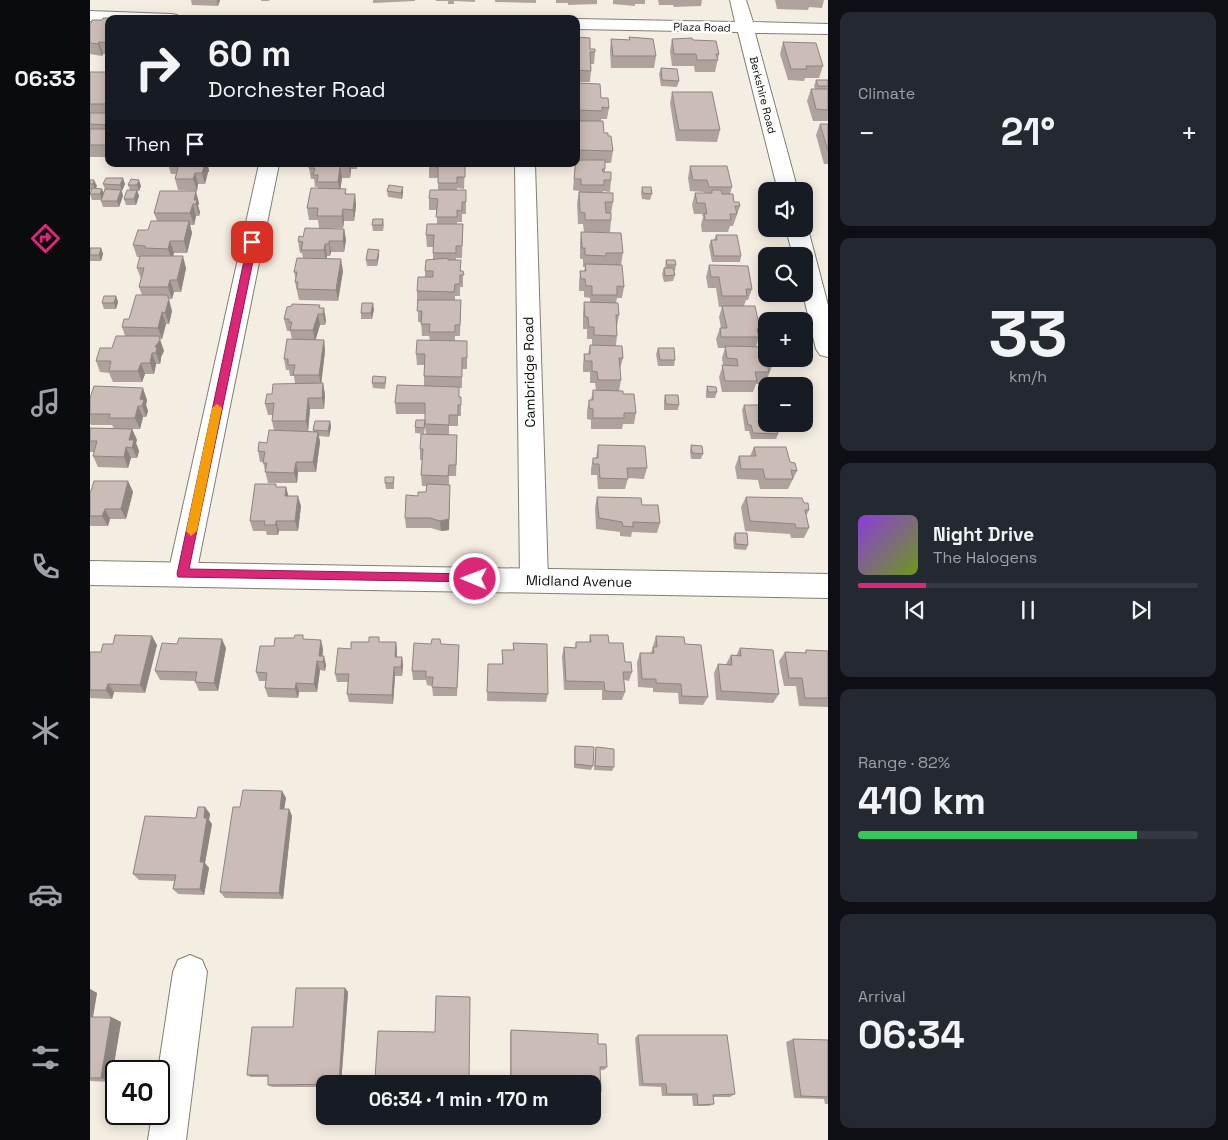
<!DOCTYPE html>
<meta charset="utf-8">
<style>
body{margin:0;font-family:"Space Grotesk",sans-serif;background:#242831;color:#f1f3f6;height:100vh;display:flex;flex-direction:column;font-size:19px;white-space:nowrap}
*{box-sizing:border-box;margin:0}
p{font-size:16px;color:#9ea1a6}
.icon{flex:none;width:28px;height:28px;fill:none;stroke:currentColor;stroke-width:2;stroke-linecap:round;stroke-linejoin:round}
.map{position:relative;flex:1;overflow:hidden}
.panel{display:flex;flex-direction:column;gap:12px;padding:12px;background:#0d0f14;width:400px}
.panel>*{flex:none}
.guide{position:absolute;left:15px;top:15px;width:475px;height:152px;border-radius:10px;box-shadow:0 2px 12px #0003;background:#171b24;color:#f1f3f6;overflow:hidden}
.tools{position:absolute;left:668px;top:182px;display:grid;gap:10px}
.tools a{display:grid;place-items:center;width:55px;height:55px;border-radius:10px;background:#171b24;box-shadow:0 2px 12px #0003;font-size:25px}
.speed{position:absolute;left:15px;top:1060px;display:flex;gap:10px;font-size:25px;font-weight:700;text-align:center}
.speed>*{display:grid;place-content:center;width:65px;height:65px;border-radius:50%;background:#171b24;box-shadow:0 2px 12px #0003;line-height:1}
.speed .limit{border:2px solid #111;border-radius:8px;background:#fff;color:#111}
.pin{position:absolute;display:grid;place-items:center;width:42px;height:42px;color:#fff;margin:-21px;border-radius:10px;box-shadow:0 2px 8px #0006}
.me{position:absolute;width:55px;margin:-28px;rotate:271deg;stroke-linejoin:round;filter:drop-shadow(0 0 4px #0008)}
.turn{display:flex;align-items:center;gap:18px;height:105px;padding:0 20px;font-size:22px}
.turn .icon{width:65px;height:65px;stroke-width:2.5}
.turn b{display:block;font-size:35px;line-height:42px}
.then{display:flex;align-items:center;height:48px;padding:0 20px;background:#0003;gap:10px;font-size:19px}
.big{font-size:38px;font-weight:700;line-height:1.1}
.panel .widget{flex:1;display:flex;flex-direction:column;justify-content:center;gap:8px;min-width:0;padding:0 18px;border-radius:10px;background:#242831}
.panel .dial{align-items:center;gap:0}
.dial b{font-size:65px;line-height:1}
.song{display:flex;align-items:center;gap:15px}
.cover{width:60px;height:60px;border-radius:8px;background:linear-gradient(135deg,hsl(270 70% 55%),hsl(80 70% 35%))}
.played{height:5px;border-radius:2px;background:linear-gradient(90deg,#db2777 20%,#363941 20%)}
.keys{display:flex;justify-content:space-around;direction:ltr}
.heat{display:flex;justify-content:space-between;align-items:center;font-size:28px;direction:ltr}
.charge{height:8px;border-radius:4px;background:linear-gradient(90deg,#34c759 82%,#363941 0)}
.trip{position:absolute;left:226px;top:1075px;width:285px;height:50px;border-radius:10px;background:#171b24;box-shadow:0 2px 12px #0003;font-weight:700;line-height:50px;text-align:center}
main{display:flex;flex:1;min-height:0}
.tabs{display:flex;flex-direction:column;width:90px;justify-content:space-around;align-items:center;background:#090b0e;color:#9ea1a6}
.tabs .icon{width:35px;height:35px}
.tabs .current{color:#db2777}
.tabs b{font-size:22px;color:#f1f3f6}
.map>svg:first-child{display:block}
</style>
<main>
<nav class="tabs">
<b>06:33</b>
<svg class="icon current" aria-label="directions" viewBox="0 0 24 24"><path d="M12 3l9 9-9 9-9-9zM9 14v-3h6M13 9l2 2-2 2"/></svg>
<svg class="icon" aria-label="music" viewBox="0 0 24 24"><path d="M9 18V5l10-2v13"/><circle cx="6" cy="18" r="3"/><circle cx="16" cy="16" r="3"/></svg>
<svg class="icon" aria-label="phone" viewBox="0 0 24 24"><path d="M5 4h4l2 5-3 2q2 4 5 5l2-3 5 2v4C11 20 4 13 5 4z"/></svg>
<svg class="icon" aria-label="climate" viewBox="0 0 24 24"><path d="M12 3v18M4 7l16 10M4 17L20 7"/></svg>
<svg class="icon" aria-label="car" viewBox="0 0 24 24"><path d="M5 17H2v-5l4-1 3-4h7l3 4 3 1v5h-3M9 17h6M6 11h13"/><circle cx="7" cy="17" r="2"/><circle cx="17" cy="17" r="2"/></svg>
<svg class="icon" aria-label="filters" viewBox="0 0 24 24"><path d="M4 7h16M4 17h16"/><circle cx="9" cy="7" r="2"/><circle cx="15" cy="17" r="2"/></svg>
</nav>
<div class="map">
<svg width="738" height="1140" viewBox="0 0 738 1140">
<rect width="100%" height="100%" fill="#f4ede1"/>
<g fill="none" stroke-linecap="round" stroke-linejoin="round">
<!-- minor casing -->
<g stroke="#847e73" stroke-width="2">
<path id="minor" d="M640,0H656L663,22L738,24V34L665,33L708,191H688L648,32L486,29V19L645,22Z
M0,11L81,14L87,15L89,19H19V22L0,21Z
M169,164H189L106,574L102,582L92,586L82,582L78,574Z
M425,164H445L458,580L454,588L444,592L434,588L430,580Z
M714,224L718,229L738,305V357L730,355L726,349L713,294L714,256H703L696,229H714Z
M100,955L112,960L117,972L96,1140H58L62,1114H69L68,1071L83,972L88,960Z"/>
</g>
<!-- tertiary casing -->
<g stroke="#847e73" stroke-width="2">
<path id="tertiary" d="M0,561L738,574V598L0,585Z"/>
</g>
<!-- minor -->
<use href="#minor" fill="#fff" fill-rule="evenodd"/>
<!-- tertiary -->
<use href="#tertiary" fill="#fff" fill-rule="evenodd"/>
</g>
<!-- wall -->
<path fill="#afa29d" d="M101,0H130L128,6L102,5Z
M171,0H180L179,1H171Z
M283,0H325V1L283,3Z
M346,0H385V2L364,1V4H358V1H346Z
M405,0H446V3L405,2Z
M466,0H507V4L478,5V3H466Z
M523,0H555V4H545V6L523,4Z
M568,0H612L611,6L584,7L583,5H569Z
M685,0H734L732,8L719,7L718,10L687,9Z
M19,19V54H13L12,56L0,54V25L12,20Z
M486,37L505,52L504,64H501V71L500,82H486Z
M539,37L566,56L564,68H521L520,51L521,39L539,40Z
M582,39L603,40L629,54L625,72H605L604,66H582L580,51Z
M693,42L733,66L729,78H715L714,81L698,80L690,54Z
M571,68L589,81L587,87L571,86L569,74Z
M0,72H19V157H0Z
M726,80L738,81V121H723L717,101L721,89H725L724,86Z
M486,83L511,98L519,108L517,119H511V121L514,133L518,136L523,151L521,163H515V172L521,180L520,192L513,191V193L523,202L521,214V220L520,232H494L493,224H488L487,204L489,191L483,190L485,164H486Z
M582,92L630,130L627,142L586,141L580,103Z
M730,124H738V164H734L726,135Z
M78,164H118L119,172H118L115,184H108L107,191L88,190L85,179L86,174H81Z
M220,164H273V165H267V169H261L260,178H252L250,189L257,194H265L266,206L264,221H254L253,228H229L228,220H219L217,208L228,188V187H225L224,179H221L219,168Z
M339,164H375L374,189L367,188V190H376V214H372V222H367V224H373L372,258H366V260L371,271H373V287H370V296H365V300H371L370,336H365V341H377V369H372V388H369V397H371V416H368V426H359V435L367,446L366,476H359V530L351,531L341,528H316L315,518L328,496L336,492V486H332L331,475L332,460H330V449L336,434L335,427L334,434L325,433V427L335,420V414H306L305,403L334,386V365H327L326,354L340,341L339,336H332L331,322H328V303H327V291L335,277V271L343,259V247H337L336,235L347,224V210H339V198L348,190V178H339Z
M600,166L642,187L640,194L644,202L650,206L643,226H640L638,232H612L611,225L613,217L612,214H604L602,205L605,193H615L614,192L600,191L598,178Z
M41,179L51,186L49,191H47L49,196L46,205H36L34,199L40,190L38,185Z
M0,180L7,186L6,188L12,189L14,194L15,190L13,184H35L32,191L33,196L29,207H13L11,201V200H2L0,194L1,190H0Z
M552,187L562,194L560,200L552,199L551,193Z
M70,191L109,203L108,206L110,212L109,216H106L104,225H100L102,233L97,253H84L83,256L96,268L91,292H84L82,299H78L82,311L79,324H76L72,339H70L74,351L71,357V359L70,364H66L64,374H55L52,382H23L19,373L10,372L6,361L22,348L35,336L32,327L39,319L52,295L49,287L51,279L47,268L50,257H47L43,245L67,221L64,213Z
M297,191L313,193L312,199L298,197Z
M293,219L294,225L293,231H283L282,225Z
M254,229L256,240L254,252H241L240,256H237L236,259L253,271L248,301L209,300L205,282L206,280L204,272L213,258L212,253H210L208,241L213,237Z
M491,232L533,253L531,265L534,287L532,298H527L526,303L529,315L527,326V336L526,345L533,358L530,369L531,380L529,391L533,394L546,413L544,424H533L532,429H501V420L497,419V411L499,400H501L503,390H506L505,383H500V372H493V365L494,354H498L500,345H502V339H497V329H493V313L494,302H500V298L494,297V291H489V283L490,271H494L495,267H493V259H490V243Z
M626,235L651,256L650,262H622L619,246L621,240H624Z
M0,248H11L13,254L11,261H0Z
M289,256L287,266H277L276,260Z
M576,260L586,265L585,271H584L585,275L583,281L574,282L572,274L574,268H575Z
M619,265L662,289L658,300H656L654,306L670,329L668,334L669,337L666,347L676,359L683,364L675,384H666L663,392H632L629,377L633,365L632,358L635,348H628L626,339L630,328H631L629,317L632,307H629L626,288H618L616,277Z
M26,296L28,302L26,309H14L12,303Z
M231,308L236,320L235,325H230L225,340H234L235,351L231,383H233L235,395L234,409H220L218,431L223,432V430L240,421L241,427L239,437L229,436L230,442L226,472H208L207,483H178L173,462H170L168,451L177,443L184,430L182,421L183,415H178L175,404L182,394L205,383L204,376H200L199,370H196L194,359L202,339L200,331H197L194,319Z
M284,309L282,319H271V313Z
M568,348L585,360L584,366H568L566,354Z
M296,377V382L295,389L283,388L282,383Z
M617,386L627,392L625,398H616V392Z
M575,395L589,405L588,410H574V400Z
M0,398L57,400L56,405L58,411L56,417H53L50,429H42L47,440L46,443L49,451L47,458H41L38,468L8,467L3,456L4,452H0V428L24,429L22,425H1L0,423Z
M654,405L688,434L686,439H661L659,431H655L652,410Z
M508,445L557,468L554,479L538,478L535,489H508L507,475H501V469L503,458H506Z
M601,445L613,454L611,459H601L600,451Z
M664,447L700,462L707,471L698,489H670L668,480L647,479L645,467L649,456H660Z
M304,477V489H296L295,483Z
M38,481L43,492L36,519H20L18,526H0V491Z
M186,484V487H196L198,496L211,506L208,531H189L188,535H177L176,531H163L160,521Z
M507,497L552,505L570,523L567,533L542,532L541,537L530,536V532L506,529L505,507Z
M656,497L714,503L719,510L716,516L719,528L714,538H701L700,534L655,531L651,507Z
M645,533L658,545L656,550L644,549L643,538Z
M500,635L519,643L535,662L542,672L539,681L534,680L535,692L532,700H512V690H474L472,656L474,647L485,648L486,642H499Z
M566,636L595,644L618,697L613,705L589,704L588,693L563,692V688L548,687L547,662L550,653H561Z
M215,640L233,649L232,656L236,665L235,671L230,670L227,692H209L208,698L178,697L175,688L176,681H169L166,672L184,646Z
M290,642H306L307,657H312L313,665L312,676H305L303,704L259,702L257,694L258,682H247L245,674L261,649Z
M423,643L458,694L456,702L397,701L398,664H412V650H423Z
M351,644L369,654L367,696H343L342,686L337,685L336,680H323L322,671Z
M67,645L55,693L24,692L22,699L0,698V652H11Z
M136,648L128,691H109L105,682V681L70,680L65,671Z
M650,648L689,694L683,703L626,700L624,673L628,664H636L641,655L646,656Z
M716,650L738,651V707L709,706L706,686H694L689,661L695,652L715,653Z
M485,746L503,766L501,770L484,768V750Z
M506,747L524,767L522,771L504,770L505,751Z
M192,791L196,798L194,809H199L202,816L193,899L135,898L130,892L150,807Z
M115,807L120,814L119,820L122,824L115,863L119,868L114,895L88,894L83,889L84,881L49,880L43,874L106,818Z
M255,988L258,992L251,1084H235V1087H182L178,1085V1077H161L157,1075L203,1027Z
M0,989L7,993L3,1017H21L31,1022L21,1082L0,1081Z
M380,997L306,1081H287L285,1079L345,1032Z
M421,1030L508,1044L517,1067L514,1070H510L511,1092L508,1094H502V1084H441V1082L420,1081V1033Z
M548,1035L645,1094L640,1097H624V1104L619,1106H603L602,1096H572L571,1087L549,1086L545,1038Z
M703,1039L738,1040V1104H735L734,1099L704,1098L696,1042Z"/>
<!-- shaded-wall -->
<path fill="#8e8480" d="M127,0H130L128,6Z
M9,42L13,54L12,56L8,44Z
M19,94V118L15,104Z
M113,164H118V166L119,172H118L115,184L112,173Z
M259,164H260L261,169L260,178Z
M250,166L252,178L250,193L248,182Z
M105,173L108,184L107,191L103,179Z
M33,178L35,184L32,191L30,185Z
M4,180L7,186L5,190L3,184Z
M49,180L51,186L49,191L47,185Z
M313,187V193L312,199L311,193Z
M12,189L14,195L12,200L10,194Z
M31,190L33,196L29,207L27,201Z
M47,190L49,196L46,205L44,199Z
M106,191L109,203L108,206L110,212L109,216L106,204L104,200Z
M265,194L266,206L264,221L263,210Z
M103,204L106,216L104,225L100,213Z
M253,209L254,221L253,228L252,216Z
M99,221L102,233L97,253L94,241Z
M254,229L256,240L254,252L253,241Z
M80,241L84,253L82,260L78,249Z
M239,241L241,252L240,256L239,244Z
M235,244L237,256L236,262L234,250Z
M11,248L13,254L11,261L9,255Z
M289,250V256L287,266V260Z
M93,256L96,268L91,292L87,280Z
M251,259L253,271L248,301L246,290Z
M80,280L84,292L82,299L78,287Z
M26,296L28,302L26,309L24,303Z
M79,299L82,311L79,324L75,313Z
M283,303L284,309L282,319L281,313Z
M234,308L236,320L235,325L233,314Z
M72,312L76,324L72,339L68,328Z
M228,314L230,325L225,342L223,330Z
M70,340L74,351L71,357V359L70,364L66,353L65,347Z
M234,340L235,351L231,386L229,375Z
M62,353L66,364L64,374L60,363Z
M51,363L55,374L52,382L48,371Z
M233,383L235,395L234,409L232,398Z
M53,388L57,400L56,405L58,411L56,417L50,399Z
M218,398L220,409L218,432L216,421Z
M48,406L53,417L50,429L45,418Z
M240,421L241,427L239,437L238,431Z
M42,429L47,440L46,443L49,451L47,458L39,440Z
M228,432L230,442L226,472L223,462Z
M36,447L41,458L38,468L34,457Z
M206,462L208,472L207,483L204,473Z
M38,481L43,492L36,519L31,509Z
M196,487L199,498L195,496Z
M360,495L359,530L351,531L350,521Z
M208,496L211,506L208,531L205,521Z
M15,509L20,519L18,526L12,516Z
M186,521L189,531L188,535L186,525Z
M62,636L67,645L55,693L50,685Z
M132,639L136,648L128,691L124,683Z
M231,640L233,649L232,662L229,656Z
M306,642L307,651L306,666L305,657Z
M234,656L236,665L235,671L233,662Z
M312,657L313,665L312,676L311,667Z
M227,661L230,670L227,692L224,684Z
M304,667L305,676L303,704L302,695Z
M206,683L209,692L208,698L205,689Z
M18,684L24,692L22,699L16,690Z
M192,791L196,798L193,816L190,809Z
M115,807L120,814L119,820L122,824L115,863L119,868L114,895L110,889V862Z
M199,809L202,816L193,899L189,893Z
M255,988L258,992L251,1084H249Z
M0,989L7,993L2,1022L0,1021Z
M21,1017L31,1022L21,1082L11,1078Z"/>
<!-- building -->
<path fill="#cbbcb7" stroke="#8e8480" d="M13,18H20L19,19V43L9,42L8,44L0,43V25L2,20H12Z
M486,37L500,38V49H505V52H500L501,71L486,70Z
M539,37L563,39L566,56H523L521,39L540,40Z
M602,38L603,40L626,41L629,54H626L628,60H607L606,54H584L582,39Z
M693,42L726,43L733,66H716L717,69H701Z
M571,68L587,69L589,81L572,80Z
M0,72H19V94L15,104H0Z
M726,80H738V86H728Z
M486,83L510,84L511,98H518L519,108L512,107V111L486,110Z
M721,89H738V110L726,109Z
M582,92H622L630,130H589Z
M0,113H19L18,125L0,124Z
M486,121H513L514,133H518V136H521L523,151L486,150Z
M730,124H738V151Z
M0,129H19V141L17,145H0Z
M486,160H515V169H512L513,172H521V180H514V185H491V179H484Z
M89,164H115L112,173H105L103,179H85Z
M220,164H259V166H250L248,182H227L228,175H223L225,168H219Z
M339,164H375V177H367V183H348V167L339,166Z
M600,166H637L642,187H619L617,180H603Z
M16,178H33L30,185L13,184Z
M41,179L49,180L47,185H38Z
M0,180H4L3,184H0Z
M299,185L313,187L311,193L297,191Z
M552,187H561L562,194L553,193Z
M2,188L12,189L10,194H0Z
M221,188L256,189L255,194H265L263,210L253,209L252,216H227L228,208H217Z
M15,189L31,190L27,201H11Z
M37,190H47L44,199H34Z
M340,190H376V202H372V211L367,210V217H346L348,199L339,198Z
M622,190H631L632,194H643L644,202H649L650,206H645L647,214H640L641,220H615L614,213L617,214L615,203H607L605,193H622Z
M70,191H106L104,200H107L106,204H103L100,213H64Z
M489,192L523,193V202H515L516,213H521V220H495V213L490,212Z
M283,219H293L292,225H282Z
M61,221H99L94,241H80L78,249L55,248V246L43,245L48,230H58Z
M337,224H373L372,246H366V253H343L344,235H336Z
M215,228L254,229L253,241H239V244H235L234,250H211L213,242L208,241L209,236L213,237Z
M491,232L531,233L533,253H516V256L495,255V248H492Z
M626,235H647L651,256H624L621,240H627Z
M0,248H11L9,255H0Z
M278,249L289,250L287,260H276Z
M50,256H93L87,280H80L78,287H49L54,268H47Z
M207,258L251,259L246,290L207,289L208,282H205L207,272H204Z
M358,258V260H371L370,271H373L374,275H370V284H365L364,292L327,291L328,277H343V271H335L336,260Z
M576,260H585L586,265H577Z
M495,264L532,265L534,287L527,286V295H502V286H496L495,279H491L490,271H496Z
M619,265L658,266L662,289H656L657,296H632L629,277H621Z
M574,268H583L585,275L575,276Z
M46,295H77L79,299L75,313L72,312L68,328L32,327L34,319H39Z
M14,296H26L24,303H12Z
M328,300H371L370,325H365V332H339L340,324H331L332,311H327Z
M494,302L528,303L529,315H526L527,336L504,335V327H499L498,317H495Z
M272,303H283L281,313H271Z
M202,304L230,305L229,308H234L233,314H228L223,330H200L202,322H199V319H194L197,307L202,306Z
M632,306H665L670,329H667L669,337H631L630,328H637Z
M26,336H69L70,340L65,347H67L66,353H62L60,363H51L48,371H19L21,361H6L10,348H22Z
M197,339L234,340L229,375H203L205,365H198V359H194Z
M327,340L377,341V358H372V377L334,376L335,354H326Z
M500,345L532,346L533,358H529L531,380H508L507,372L502,371V361H495L494,354H500Z
M635,346L675,347L676,359H682L683,364H677L679,372H665L667,381H635L632,365L648,366L647,359L637,358Z
M568,348H584L585,360H570Z
M283,376L296,377L295,383H282Z
M233,383L232,398H218L216,421H182L184,403L175,404L177,394H182L183,384Z
M307,385L369,387V397H371V405H368V415H359V425L335,424V403H305Z
M4,386L53,388L50,399L54,400L52,406H48L45,418H19L20,414H0V398Z
M617,386L626,387L627,392H618Z
M503,390L533,391V394H544L546,413H534V418H503V409L499,408V400H503Z
M575,395H588L589,405L576,404Z
M654,405H676V424H686L688,434L663,433L661,425H658Z
M326,420H335L334,428L325,427Z
M225,421H240L238,431L223,430Z
M0,428L42,429L39,440H44L42,448L36,447L34,457L3,456L7,441H0Z
M179,430L228,432L223,462H206L204,473L175,472L177,463H173L175,452L168,451L169,442L177,443Z
M331,434L367,435L366,465H359L358,476L331,475L333,449H330Z
M508,445L555,446L557,468H537L538,479L510,478L509,464H503V458H508Z
M601,445L612,446L613,454L602,453Z
M664,447H696L700,462L705,463L707,471L701,470L703,479H675L673,469H651L649,456H666Z
M295,477H304L303,483H295Z
M4,481H38L31,509H15L12,516H0V491H1Z
M165,484H186V487H196L195,496H208L205,521H186V525H174L175,521H160Z
M337,484L360,485L359,519L350,521L340,518H315L316,495L328,496V492H336Z
M507,497L551,498L552,505H568L570,523L543,522V527L533,526L532,522L509,518Z
M656,497L712,498L714,503H718L719,510H715L719,528H706L705,524L660,521Z
M645,533H657L658,545L646,544Z
M25,635L62,636L50,685L18,684L16,690H0V652H11L13,644H23Z
M205,635H213V639L231,640L229,656H234L233,662L227,661L224,684L206,683L205,689L175,688L177,673L166,672L170,646H184L185,638H204Z
M500,635H518L519,643H533L535,662H541L542,672H533L535,692L515,691L514,682L476,681L474,647L486,648V642H501Z
M566,636L594,637L595,644L611,645L618,697L592,696L591,684L566,683V679H552L550,653H564L563,647H567Z
M279,637H289V642H306L305,657H312L311,667H304L302,695L257,694L259,674H245L248,648L261,649V642H279Z
M89,638L132,639L124,683L105,682L107,672L65,671L72,643L87,644Z
M342,639H350L351,644L369,645L367,688L342,687L343,677H336V671H322L324,643L341,644Z
M423,643L457,644L458,694L397,692L398,664H413L412,650H424Z
M650,648L683,650L689,694L631,691L628,664L642,665L641,655L651,656Z
M716,650L738,651V698H715L712,678H699L695,652L716,653Z
M485,746L504,747L503,766L485,764Z
M506,747L524,749V767L505,766Z
M153,790L192,791L190,809H199L189,893L130,892L143,807H150Z
M108,807H115L114,818H117L110,862H114L110,889H83L86,875L43,874L55,816L106,818Z
M206,988H255L249,1084L178,1085V1075H157L162,1027H203Z
M346,996L380,997L379,1084H306V1079H285L288,1031L345,1032Z
M0,1017H21L11,1078H0Z
M421,1030L508,1034V1044H516L517,1067H510L511,1092H502V1084H443V1080L421,1078Z
M548,1035H637L645,1094L623,1095L624,1104L608,1105L607,1094H577L576,1084H553Z
M703,1039L738,1040V1097L711,1096Z"/>
<!-- route -->
<path fill="#db2777" stroke="#8e194d" d="M162,239L167,242L99,569L385,574L389,576L391,579L389,582L88,577L87,574L158,242Z"/>
<!-- slow -->
<path fill="#f59e0b" d="M127,404L132,408L107,531L101,536L96,531L122,408Z"/>
<g text-anchor="middle" dominant-baseline="central" stroke-width="5" stroke-linejoin="round" paint-order="stroke">
<!-- far-street labels -->
<g font-size="11" fill="#100e09" stroke="#fff">
<text transform="translate(612 27) rotate(1)">Plaza Road</text>
<text transform="translate(673 95) rotate(76)">Berkshire Road</text>
</g>
<!-- street labels -->
<g font-size="14" fill="#100e09" stroke="#fff">
<text transform="translate(439 372) rotate(-91)">Cambridge Road</text>
<text transform="translate(489 581) rotate(1)">Midland Avenue</text>
</g>
</g>
</svg>
<div class="tools">
<a><svg class="icon" aria-label="sound" viewBox="0 0 24 24"><path d="M4 9h4l5-4v14l-5-4H4zM17 9q2 3 0 6"/></svg></a>
<a><svg class="icon" aria-label="search" viewBox="0 0 24 24"><circle cx="10" cy="10" r="6"/><path d="M15 15l6 6"/></svg></a>
<a>+</a>
<a>−</a>
</div>
<div class="speed"><div class="limit">40</div></div>
<div class="pin" style="left:162px;top:242px;background:#d93025"><svg class="icon" aria-label="arrive" viewBox="0 0 24 24"><path d="M6 21V4h12l-3 4 3 4H6"/></svg></div>
<svg class="me" style="left:385px;top:579px" viewBox="-20 -20 40 40"><circle r="17" fill="#db2777" stroke="#fff" stroke-width="3"/><path d="M0-11L8 9 0 5-8 9z" fill="#fff"/></svg>
<div class="trip">06:34 · 1 min · 170 m</div>
<div class="guide">
<div class="turn"><svg class="icon" aria-label="right" viewBox="0 0 24 24"><path d="M7 20v-9h11M14 6l5 5-5 5"/></svg><div><b>60 m</b>Dorchester Road</div></div>
<div class="then">Then<svg class="icon" aria-label="arrive" viewBox="0 0 24 24"><path d="M6 21V4h12l-3 4 3 4H6"/></svg></div>
</div>
</div>
<section class="panel">
<div class="widget"><p>Climate</p>
<div class="heat"><a>−</a><b class="big">21°</b><a>+</a></div>
</div>
<div class="widget dial"><b>33</b><p>km/h</p></div>
<div class="widget">
<div class="song"><i class="cover"></i><div><b>Night Drive</b><p>The Halogens</p></div></div>
<div class="played"></div>
<div class="keys"><svg class="icon" aria-label="previous" viewBox="0 0 24 24"><path d="M18 5L8 12l10 7zM5 5v14"/></svg><svg class="icon" aria-label="pause" viewBox="0 0 24 24"><path d="M8 5v14M16 5v14"/></svg><svg class="icon" aria-label="next" viewBox="0 0 24 24"><path d="M6 5l10 7-10 7zM19 5v14"/></svg></div>
</div>
<div class="widget"><p>Range · 82%</p><b class="big">410 km</b><div class="charge"></div></div>
<div class="widget"><p>Arrival</p><b class="big">06:34</b></div>
</section>
</main>
